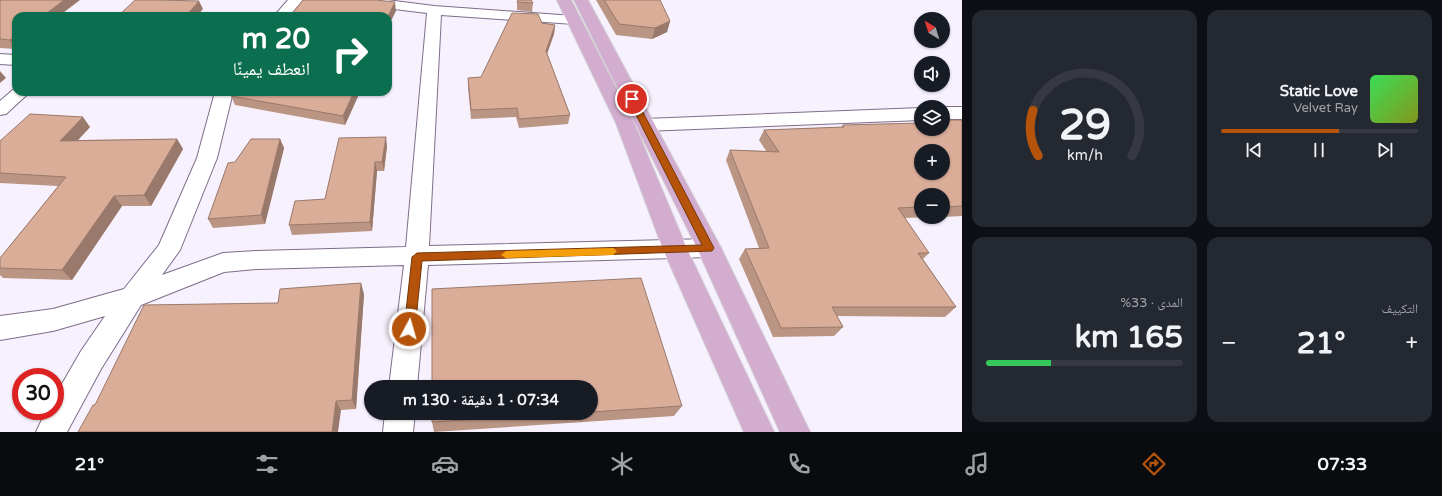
<!DOCTYPE html>
<html lang="ar">
<meta charset="utf-8">
<style>
body{margin:0;font-family:"Varela Round","Noto Naskh Arabic",sans-serif;background:#242831;color:#f1f3f6;direction:rtl;height:100vh;display:flex;flex-direction:column;font-size:15px;white-space:nowrap}
*{box-sizing:border-box;margin:0}
p{font-size:13px;color:#9ea1a6}
.icon{flex:none;width:22px;height:22px;fill:none;stroke:currentColor;stroke-width:2;stroke-linecap:round;stroke-linejoin:round}
.map{position:relative;flex:1;overflow:hidden;direction:ltr}
.side{display:flex;flex-direction:column;gap:10px;padding:10px;background:#0d0f14;width:480px}
.side>*{flex:none}
.banner{position:absolute;left:12px;top:12px;width:380px;height:84px;border-radius:12px;box-shadow:0 1px 3px #0004;direction:rtl;background:#0b6e4f;color:#fff;overflow:hidden}
.needle{width:26px;rotate:322deg}
.fabs{position:absolute;left:914px;top:12px;display:grid;gap:8px}
.fabs a{display:grid;place-items:center;width:36px;height:36px;border-radius:50%;background:#171b24;box-shadow:0 1px 3px #0004;font-size:20px}
.speed{position:absolute;left:12px;top:368px;display:flex;gap:8px;font-size:20px;font-weight:700;text-align:center}
.speed>*{display:grid;place-content:center;width:52px;height:52px;border-radius:50%;background:#171b24;box-shadow:0 1px 3px #0004;line-height:1}
.speed .limit{border:6px solid #d22;background:#fff;color:#111}
.pin{position:absolute;display:grid;place-items:center;width:34px;height:34px;color:#fff;margin:-17px;border:2px solid #fff;border-radius:50%;box-shadow:0 1px 4px #0007}
.me{position:absolute;width:44px;margin:-22px;rotate:6deg;stroke-linejoin:round;filter:drop-shadow(0 0 3px #0008)}
.turn{display:flex;align-items:center;gap:14px;height:84px;padding:0 16px;font-size:18px}
.turn .icon{width:52px;height:52px;stroke-width:2.5}
.turn b{display:block;font-size:28px;line-height:34px}
.big{font-size:30px;font-weight:700;line-height:1.1}
.side .card{flex:1;display:flex;flex-direction:column;justify-content:center;gap:6px;min-width:0;padding:0 14px;border-radius:12px;background:#242831}
.side .dial{align-items:center;gap:0}
.dial svg{height:104px;overflow:visible;fill:none;stroke:#363941;stroke-width:7;stroke-linecap:round;text-anchor:middle}
.dial text{fill:#f1f3f6;stroke:none}
.song{display:flex;align-items:center;gap:12px}
.cover{width:48px;height:48px;border-radius:6px;background:linear-gradient(135deg,hsl(130 70% 55%),hsl(70 70% 35%))}
.played{height:4px;border-radius:2px;background:linear-gradient(90deg,#b45309 60%,#363941 60%)}
.keys{display:flex;justify-content:space-around;direction:ltr}
.heat{display:flex;justify-content:space-between;align-items:center;font-size:22px;direction:ltr}
.charge{height:6px;border-radius:3px;background:linear-gradient(90deg,#34c759 33%,#363941 0)}
.side .tiles{flex:1;display:grid;gap:10px;grid-template-columns:repeat(2,1fr)}
.trip{position:absolute;left:364px;top:380px;width:234px;height:40px;border-radius:20px;background:#171b24;box-shadow:0 1px 3px #0004;font-weight:700;line-height:40px;text-align:center;direction:rtl}
.menu{display:flex;height:64px;justify-content:space-around;align-items:center;background:#090b0e;color:#9ea1a6}
.menu .icon{width:28px;height:28px}
.menu .on{color:#b45309}
.menu b{font-size:18px;color:#f1f3f6}
main{display:flex;flex:1;min-height:0}
.map>svg:first-child{display:block}
</style>
<main>
<section class="side">
<div class="tiles">
<div class="card">
<div class="song"><i class="cover"></i><div><b>Static Love</b><p>Velvet Ray</p></div></div>
<div class="played"></div>
<div class="keys"><svg class="icon" aria-label="previous" viewBox="0 0 24 24"><path d="M18 5L8 12l10 7zM5 5v14"/></svg><svg class="icon" aria-label="pause" viewBox="0 0 24 24"><path d="M8 5v14M16 5v14"/></svg><svg class="icon" aria-label="next" viewBox="0 0 24 24"><path d="M6 5l10 7-10 7zM19 5v14"/></svg></div>
</div>
<div class="card dial"><svg viewBox="0 0 100 80">
<path d="M14 69A42 42 0 1 1 86 69"/>
<path d="M14 69A42 42 0 0 1 10 34" stroke="#b45309"/>
<text x="50" y="56" font-size="32" font-weight="700">29</text>
<text x="50" y="72" font-size="11">km/h</text>
</svg></div>
<div class="card"><p>التكييف</p>
<div class="heat"><a>−</a><b class="big">21°</b><a>+</a></div>
</div>
<div class="card"><p>المدى · 33%</p><b class="big">165 km</b><div class="charge"></div></div>
</div>
</section>
<div class="map">
<svg width="962" height="432" viewBox="0 0 962 432">
<rect width="100%" height="100%" fill="#f7f0fd"/>
<g fill="none" stroke-linecap="round" stroke-linejoin="round">
<!-- street casing -->
<g stroke="#7e6d8a" stroke-width="2">
<path id="street" d="M288,0H303L289,16H274Z
M346,0H387L434,6L574,16L579,17L581,20L579,23L574,24L441,15L429,246L709,239L717,242L721,248L717,254L709,257L428,265L417,387H389L404,265L257,269L224,272L141,305L101,369L67,432H36L46,411H55V396L81,351L105,316L53,331L0,340V316L53,309L124,289L159,245L197,158L215,92H233L217,158L180,250L162,275L223,253L257,251L406,247L427,13L353,4L348,3Z
M0,54L16,55V65L0,64Z
M15,88L16,92H30L6,114L0,115V101Z
M943,107H962V119H943Z
M921,108V120L645,131L638,129L636,125L638,121L645,119Z
M385,413H415L413,432H383Z"/>
</g>
<!-- primary casing -->
<g stroke="#d2d0d3" stroke-width="2">
<path id="primary" d="M557,0H571L634,123L687,249L774,432H744L663,249L616,123Z
M574,0H588L721,248L810,432H780L697,248Z"/>
</g>
<!-- street -->
<use href="#street" fill="#fff" fill-rule="evenodd"/>
<!-- primary -->
<use href="#primary" fill="#d3add0" fill-rule="evenodd"/>
</g>
<!-- wall -->
<path fill="#bb9584" d="M0,0L16,16V49L0,48Z
M596,0H660L670,21L667,32L652,39L616,35Z
M517,2L533,3L532,12L517,10Z
M542,23L555,25L554,34L547,54L570,115L568,124L519,128L516,117L471,119L468,87V78L481,77Z
M360,92L345,125L235,105L231,96Z
M943,120H962V216L943,217V195H921V217H930L905,218L929,253L923,259L956,307L945,317L837,316L843,327L834,336L773,337L739,259L745,249L759,248L726,160L730,150L766,151L759,140L764,130L841,127L843,125L943,129Z
M90,127L78,140L177,139L183,149L151,206H122L72,280L3,278L0,275V258L58,186L0,183V141Z
M280,139L284,148L265,224L213,228L208,219L235,162Z
M387,146L384,171H377L372,231L292,235L289,225L325,199Z
M364,294L356,409L341,410L95,405L278,303Z
M591,387L682,406L674,416L434,432L432,422V413H591Z"/>
<!-- shaded-wall -->
<path fill="#99796b" d="M64,0H80L59,16H43Z
M199,1L203,9L197,16H186Z
M395,2L396,11L388,27V16Z
M670,21L667,32L652,39L655,28Z
M555,25L554,34L545,59L546,51Z
M16,36V48L10,40Z
M0,71L6,78L0,83Z
M354,92H360L345,125L343,116Z
M83,117L90,127L68,151L60,141Z
M386,137L387,146L384,171L382,162Z
M177,139L183,149L151,206L144,195Z
M280,139L284,148L265,224L261,215Z
M375,162L377,171L372,231L370,222Z
M114,196L122,206L72,280L62,270Z
M361,283L364,294L356,409L352,400Z
M336,401L341,410L338,432H332Z"/>
<!-- building -->
<path fill="#daad99" stroke="#99796b" fill-rule="evenodd" d="M0,0H64L43,16H16V36L10,40L0,39Z
M135,0H157L199,1L186,16H118Z
M303,0H376L395,2L388,16H290Z
M518,0H531L533,3L517,2Z
M604,0H660L670,21L655,28L619,24Z
M512,13L538,14L542,23L555,25L546,51L570,115L519,119L517,108L471,110L468,78L481,77Z
M235,92H354L343,116L231,96Z
M30,114L83,117L60,141L177,139L144,195L114,196L62,270L0,268V258L66,177L0,173V141Z
M943,120H962V206L943,207V195H921V207L898,208L929,253H918L956,307H832L843,327L781,328L745,249L769,248L730,150L779,152L764,130L844,127L843,125L921,123V129H943V122H946ZM921,151H943V173H921Z
M386,137L382,162H375L370,222L289,225L295,201L325,199L339,138Z
M251,139H280L261,215L208,219L228,163L235,162Z
M641,278L682,406L591,412V387H432V289Z
M361,283L352,400L336,401L332,432H78L93,405H95L144,305L278,303L280,289Z
M432,413H571L432,422Z"/>
<!-- route -->
<path fill="#b45309" stroke="#753606" d="M632,97L636,99L714,248L712,251L422,261L415,329L413,333L409,334L406,333L404,329L412,257L417,253L702,245L628,99Z"/>
<!-- slow -->
<path fill="#f59e0b" d="M613,248L617,251L613,255L506,258L501,255L506,251Z"/>
</svg>
<div class="fabs">
<a><svg class="needle" viewBox="-14 -14 28 28"><path d="M0-13l5 13h-10z" fill="#e53935"/><path d="M0 13l5-13h-10z" fill="#9ea1a6"/></svg></a>
<a><svg class="icon" aria-label="sound" viewBox="0 0 24 24"><path d="M4 9h4l5-4v14l-5-4H4zM17 9q2 3 0 6"/></svg></a>
<a><svg class="icon" aria-label="layers" viewBox="0 0 24 24"><path d="M12 4l9 5-9 5-9-5zM3 14l9 5 9-5"/></svg></a>
<a>+</a>
<a>−</a>
</div>
<div class="speed"><div class="limit">30</div></div>
<div class="pin" style="left:632px;top:99px;background:#d93025"><svg class="icon" aria-label="arrive" viewBox="0 0 24 24"><path d="M6 21V4h12l-3 4 3 4H6"/></svg></div>
<svg class="me" style="left:409px;top:329px" viewBox="-20 -20 40 40"><circle r="17" fill="#b45309" stroke="#fff" stroke-width="3"/><path d="M0-11L8 9 0 5-8 9z" fill="#fff"/></svg>
<div class="trip">07:34 · 1 دقيقة · 130 m</div>
<div class="banner">
<div class="turn"><svg class="icon" aria-label="right" viewBox="0 0 24 24"><path d="M7 20v-9h11M14 6l5 5-5 5"/></svg><div><b>20 m</b>انعطف يمينًا</div></div>
</div>
</div>
</main>
<nav class="menu">
<b>07:33</b>
<svg class="icon on" aria-label="directions" viewBox="0 0 24 24"><path d="M12 3l9 9-9 9-9-9zM9 14v-3h6M13 9l2 2-2 2"/></svg>
<svg class="icon" aria-label="music" viewBox="0 0 24 24"><path d="M9 18V5l10-2v13"/><circle cx="6" cy="18" r="3"/><circle cx="16" cy="16" r="3"/></svg>
<svg class="icon" aria-label="phone" viewBox="0 0 24 24"><path d="M5 4h4l2 5-3 2q2 4 5 5l2-3 5 2v4C11 20 4 13 5 4z"/></svg>
<svg class="icon" aria-label="climate" viewBox="0 0 24 24"><path d="M12 3v18M4 7l16 10M4 17L20 7"/></svg>
<svg class="icon" aria-label="car" viewBox="0 0 24 24"><path d="M5 17H2v-5l4-1 3-4h7l3 4 3 1v5h-3M9 17h6M6 11h13"/><circle cx="7" cy="17" r="2"/><circle cx="17" cy="17" r="2"/></svg>
<svg class="icon" aria-label="filters" viewBox="0 0 24 24"><path d="M4 7h16M4 17h16"/><circle cx="9" cy="7" r="2"/><circle cx="15" cy="17" r="2"/></svg>
<b>21°</b>
</nav>
